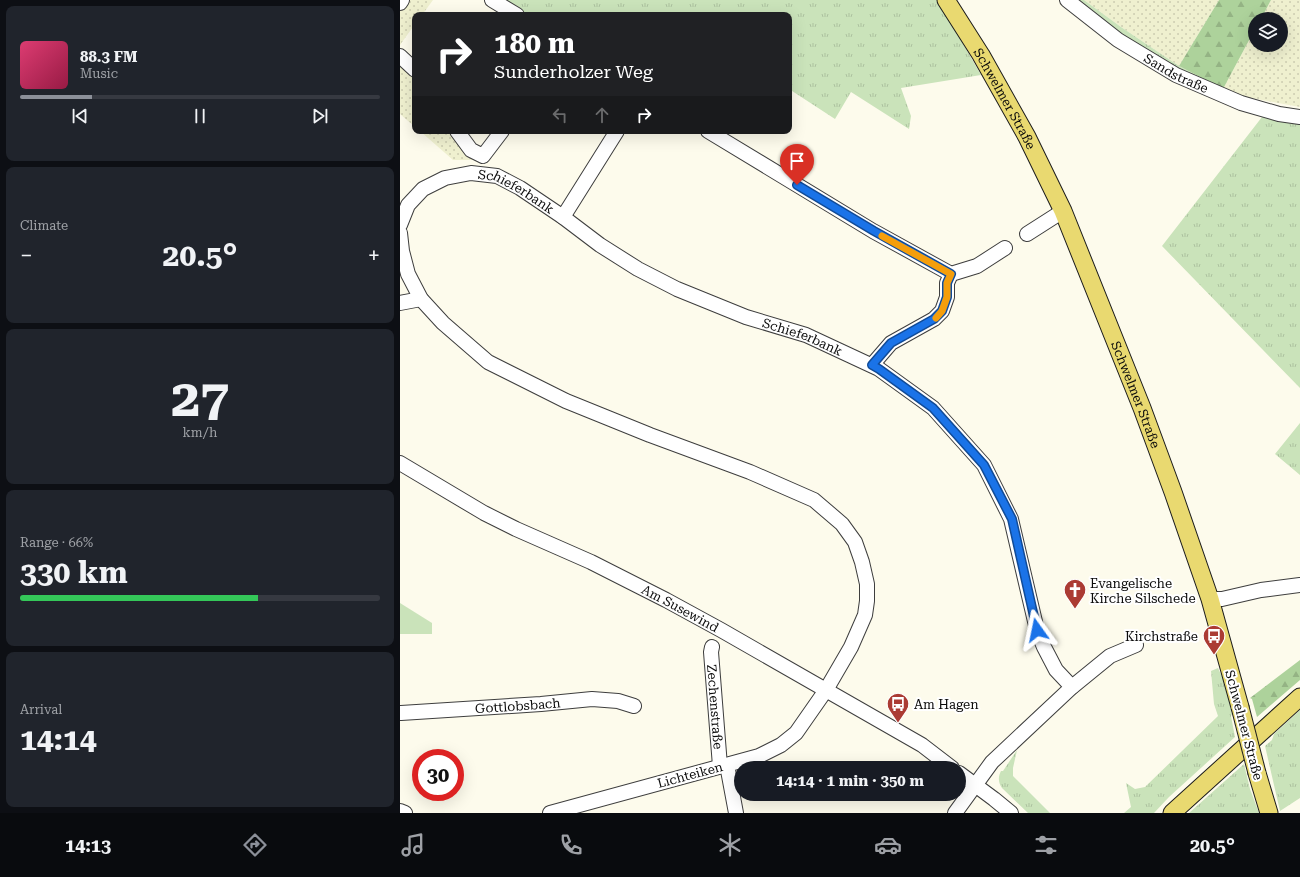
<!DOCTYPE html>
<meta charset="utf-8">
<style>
body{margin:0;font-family:"Roboto Serif",serif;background:#20242c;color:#f1f3f6;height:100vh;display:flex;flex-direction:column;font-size:15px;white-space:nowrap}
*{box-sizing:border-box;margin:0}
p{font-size:13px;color:#9ea1a6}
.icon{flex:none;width:22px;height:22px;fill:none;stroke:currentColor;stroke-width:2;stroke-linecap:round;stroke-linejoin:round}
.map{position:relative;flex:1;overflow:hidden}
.panel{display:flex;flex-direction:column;gap:6px;padding:6px;background:#0d0f14;width:400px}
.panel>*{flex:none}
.guide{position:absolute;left:12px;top:12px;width:380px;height:122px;border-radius:8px;box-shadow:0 4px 16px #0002;background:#202124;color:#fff;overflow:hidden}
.buttons{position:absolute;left:848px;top:12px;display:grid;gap:8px}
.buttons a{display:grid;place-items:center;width:40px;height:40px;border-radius:50%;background:#171b24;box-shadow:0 4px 16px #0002;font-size:20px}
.speed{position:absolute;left:12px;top:749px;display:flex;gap:8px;font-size:20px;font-weight:700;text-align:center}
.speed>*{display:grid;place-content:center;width:52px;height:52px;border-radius:50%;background:#171b24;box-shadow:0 4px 16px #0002;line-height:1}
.speed .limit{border:6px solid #d22;background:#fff;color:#111}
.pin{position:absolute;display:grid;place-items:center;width:34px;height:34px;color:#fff;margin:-41px -17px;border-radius:50% 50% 50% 0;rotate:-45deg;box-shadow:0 0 4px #0007}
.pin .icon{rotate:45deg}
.me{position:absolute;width:44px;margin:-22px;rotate:348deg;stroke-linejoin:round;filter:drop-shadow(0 0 3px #0008)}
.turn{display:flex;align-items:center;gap:14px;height:84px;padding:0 16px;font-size:18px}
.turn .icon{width:52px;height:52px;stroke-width:2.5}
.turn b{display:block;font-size:28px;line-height:34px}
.lanes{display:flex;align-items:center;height:38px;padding:0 16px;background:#0003;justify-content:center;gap:20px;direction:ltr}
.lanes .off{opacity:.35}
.big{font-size:30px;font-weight:700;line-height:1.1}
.panel .tile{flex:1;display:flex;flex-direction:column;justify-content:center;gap:6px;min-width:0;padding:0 14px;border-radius:8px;background:#20242c}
.panel .dial{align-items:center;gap:0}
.dial b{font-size:52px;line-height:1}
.song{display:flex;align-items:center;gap:12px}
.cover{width:48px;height:48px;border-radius:6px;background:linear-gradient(135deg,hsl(340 70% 55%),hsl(340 70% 35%))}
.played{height:4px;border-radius:2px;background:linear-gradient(90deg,#8c9099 20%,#363941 20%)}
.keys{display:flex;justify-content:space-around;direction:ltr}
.heat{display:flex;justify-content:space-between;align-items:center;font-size:22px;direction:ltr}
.charge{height:6px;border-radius:3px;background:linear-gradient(90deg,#34c759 66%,#363941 0)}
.trip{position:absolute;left:334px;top:761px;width:232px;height:40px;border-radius:20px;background:#171b24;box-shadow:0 4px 16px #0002;font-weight:700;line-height:40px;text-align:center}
.tab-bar{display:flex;height:64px;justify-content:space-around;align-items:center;background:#090b0e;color:#9ea1a6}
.tab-bar .icon{width:28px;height:28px}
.tab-bar .active{color:#8c9099}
.tab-bar b{font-size:18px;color:#f1f3f6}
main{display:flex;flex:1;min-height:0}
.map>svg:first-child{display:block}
</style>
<main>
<section class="panel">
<div class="tile">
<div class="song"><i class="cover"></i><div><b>88.3 FM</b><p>Music</p></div></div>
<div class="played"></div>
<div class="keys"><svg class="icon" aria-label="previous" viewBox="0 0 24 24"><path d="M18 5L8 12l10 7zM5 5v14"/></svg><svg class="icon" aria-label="pause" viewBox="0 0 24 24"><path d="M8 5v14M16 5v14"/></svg><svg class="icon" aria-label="next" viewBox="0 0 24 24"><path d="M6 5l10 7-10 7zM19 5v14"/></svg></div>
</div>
<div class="tile"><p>Climate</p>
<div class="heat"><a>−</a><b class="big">20.5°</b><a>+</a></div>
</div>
<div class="tile dial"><b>27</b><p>km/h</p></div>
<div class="tile"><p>Range · 66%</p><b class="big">330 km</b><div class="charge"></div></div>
<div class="tile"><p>Arrival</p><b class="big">14:14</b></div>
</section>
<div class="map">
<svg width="900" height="813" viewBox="0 0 900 813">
<defs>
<pattern id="farmland-dots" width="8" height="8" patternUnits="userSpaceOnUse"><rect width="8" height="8" fill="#eff0cf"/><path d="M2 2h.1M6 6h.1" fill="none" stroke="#ccccb0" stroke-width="1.8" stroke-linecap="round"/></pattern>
<pattern id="grass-tufts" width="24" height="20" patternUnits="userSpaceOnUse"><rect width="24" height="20" fill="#cae3ba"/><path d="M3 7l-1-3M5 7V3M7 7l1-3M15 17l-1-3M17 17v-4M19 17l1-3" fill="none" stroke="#acc19f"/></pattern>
<pattern id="forest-firs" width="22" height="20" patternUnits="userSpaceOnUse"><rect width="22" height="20" fill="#add29b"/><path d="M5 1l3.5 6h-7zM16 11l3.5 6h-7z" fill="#94b384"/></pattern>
</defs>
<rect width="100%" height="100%" fill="#fdfbec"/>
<!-- farmland -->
<path fill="url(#farmland-dots)" d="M0,0H33L22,15H15V24L0,45Z
M684,0H819L779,66L721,27Z
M871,0H900V107L840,96L823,89L855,29V45H881V19H861Z
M0,62L15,76V127L0,114Z
M20,131H54L73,160H53Z"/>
<!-- grass -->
<path fill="url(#grass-tufts)" d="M95,0H538L581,75L501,88L511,116L509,129L451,92L435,119L389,89V15H121Z
M671,0H684L721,27L779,66L823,89L784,74L712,30Z
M862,117L900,123V388L762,246Z
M900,423V475L875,454Z
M818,668L824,681L832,714L831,716L835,737L769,797L754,813H724L731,807L726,783L735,789L745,787L818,716L814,704L811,671Z
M900,710V798L880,811L865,746L872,740L874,734Z
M617,750L613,768V776L650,813H628L602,788C598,782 598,777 601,771H603Z
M844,764L850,789L859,813H789Z"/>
<!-- forest -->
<path fill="url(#forest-firs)" d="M819,0H871L861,19H855V29L823,89L779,66Z
M900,660V680L857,717L852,699L850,698Z"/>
<!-- park -->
<path fill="#cae3ba" d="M0,603L32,623V634H0Z"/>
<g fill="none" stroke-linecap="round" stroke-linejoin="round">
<!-- minor casing -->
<g stroke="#3e3e3e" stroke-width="16">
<g id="minor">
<path d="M92,0L117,15"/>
<path id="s1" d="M667,0L718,40L776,75L841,103L879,114L900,117"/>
<path d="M0,3L2,0"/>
<path d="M0,56L15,70"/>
<path d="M57,131L71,150L83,156L102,131"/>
<path d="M308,131L473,231L551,274L577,266L605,248"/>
<path d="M163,217L217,131"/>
<path id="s2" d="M0,225L8,205L23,189L45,178L71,173L97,176L120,188L163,217L200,245L238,269L277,289L346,317L406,335L479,369L533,408L584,465L611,519L637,630L644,647L656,670L672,687"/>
<path d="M0,233L2,251L8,274L21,299L43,323L88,362L166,401L250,435L350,472L414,500L442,524L455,542L462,562L467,584V601L465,615L451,647L426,690L396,733L381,745L359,756L150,813"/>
<path d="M627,234L663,211"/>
<path d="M0,303L21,299"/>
<path d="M472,365L491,343L534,319L542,311L547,297V283L551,274"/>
<path id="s3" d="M0,463L84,513L116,529L191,562L266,600L321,630L522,745L552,768"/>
<path d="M810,599H822L861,590L900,585"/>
<path id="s4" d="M312,647L311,652L320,766"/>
<path id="s5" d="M1,713L141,704L192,699L218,701L234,706"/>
<path d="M327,765L336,813"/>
<path d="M559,773L594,799L611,813"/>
<path d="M0,811L5,813"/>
<path d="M555,813L592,762L672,687L710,656L736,645"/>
</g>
</g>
<!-- major casing -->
<g stroke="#1c1c1c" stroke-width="19">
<g id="major">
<path id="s6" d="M546,0L581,55L627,137L663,211L742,408L773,492L810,599L840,707"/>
<path d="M857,773L869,813"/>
<path d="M772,813L900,697"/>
</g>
</g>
<!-- minor -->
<use href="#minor" stroke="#fff" stroke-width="14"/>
<!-- major -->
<use href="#major" stroke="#e9d970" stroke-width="17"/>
<!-- major-bridge casing -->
<g stroke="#1c1c1c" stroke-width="19" stroke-linecap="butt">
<path id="major-bridge" d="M840,707L857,773"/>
</g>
<!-- major-bridge -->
<use href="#major-bridge" stroke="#e9d970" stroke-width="17"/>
</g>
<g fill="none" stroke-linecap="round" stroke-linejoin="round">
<!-- route casing -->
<g stroke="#114b97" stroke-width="10">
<path id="route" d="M397,185L474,231L551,274L547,283V297L542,311L534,319L491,343L472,365L479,369L533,408L584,465L612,519L637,630"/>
</g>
<!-- route -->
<use href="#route" stroke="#1a73e8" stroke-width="7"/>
<!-- slow -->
<path stroke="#f59e0b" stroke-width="7" d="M482,236L551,274L547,283V297L542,311L536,318"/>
</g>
<!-- icons -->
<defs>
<g id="church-pin" transform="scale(1.15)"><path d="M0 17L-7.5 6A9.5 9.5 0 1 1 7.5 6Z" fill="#ab3b33" stroke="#fff"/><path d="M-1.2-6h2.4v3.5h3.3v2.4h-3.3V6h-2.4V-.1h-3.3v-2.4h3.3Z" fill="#fff"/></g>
<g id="bus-pin" transform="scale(1.15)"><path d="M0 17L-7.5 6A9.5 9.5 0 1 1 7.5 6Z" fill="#ab3b33" stroke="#fff"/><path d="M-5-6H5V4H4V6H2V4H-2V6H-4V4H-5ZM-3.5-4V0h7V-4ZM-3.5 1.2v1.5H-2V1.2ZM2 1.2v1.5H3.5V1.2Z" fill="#fff"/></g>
</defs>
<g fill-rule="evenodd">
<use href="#church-pin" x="675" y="590"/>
<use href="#bus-pin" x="814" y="636"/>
<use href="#bus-pin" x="498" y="704"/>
</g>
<g text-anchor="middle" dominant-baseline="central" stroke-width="4" stroke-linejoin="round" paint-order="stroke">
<!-- street labels -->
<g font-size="13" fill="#0b0b0b" stroke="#fff">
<text stroke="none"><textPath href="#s1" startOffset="132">Sandstraße</textPath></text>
<text stroke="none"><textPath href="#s6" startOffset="115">Schwelmer Straße</textPath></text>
<text stroke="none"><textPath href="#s2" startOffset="144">Schieferbank</textPath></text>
<text stroke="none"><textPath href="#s2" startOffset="468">Schieferbank</textPath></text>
<text stroke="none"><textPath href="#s6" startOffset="439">Schwelmer Straße</textPath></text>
<text stroke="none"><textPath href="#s3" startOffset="316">Am Susewind</textPath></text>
<text stroke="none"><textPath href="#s5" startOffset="117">Gottlobsbach</textPath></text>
<text stroke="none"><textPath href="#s4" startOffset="60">Zechenstraße</textPath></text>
<text transform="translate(844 725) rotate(75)">Schwelmer Straße</text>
<text transform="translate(290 775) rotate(-15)">Lichteiken</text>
</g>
<!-- poi labels -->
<g font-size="13" fill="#0b0b0b" stroke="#fff" text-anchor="start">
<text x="690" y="583">Evangelische<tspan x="690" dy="15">Kirche Silschede</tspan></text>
<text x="798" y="636" text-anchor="end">Kirchstraße</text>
<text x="514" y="704">Am Hagen</text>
</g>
</g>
</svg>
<div class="buttons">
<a><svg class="icon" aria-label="layers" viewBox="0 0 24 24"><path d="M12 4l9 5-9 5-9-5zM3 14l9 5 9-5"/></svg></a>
</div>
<div class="speed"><div class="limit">30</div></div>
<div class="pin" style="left:397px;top:185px;background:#d93025"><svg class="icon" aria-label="arrive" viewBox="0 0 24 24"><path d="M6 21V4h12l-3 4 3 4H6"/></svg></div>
<svg class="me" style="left:637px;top:630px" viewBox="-20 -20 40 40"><path d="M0-17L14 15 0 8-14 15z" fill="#1a73e8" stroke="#fff" stroke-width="4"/></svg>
<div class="trip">14:14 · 1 min · 350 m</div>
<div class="guide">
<div class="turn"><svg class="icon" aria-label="right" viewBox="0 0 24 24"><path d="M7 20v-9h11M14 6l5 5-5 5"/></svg><div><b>180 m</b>Sunderholzer Weg</div></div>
<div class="lanes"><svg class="icon off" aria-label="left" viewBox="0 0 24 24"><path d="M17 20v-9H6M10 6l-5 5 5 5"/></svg><svg class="icon off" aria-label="ahead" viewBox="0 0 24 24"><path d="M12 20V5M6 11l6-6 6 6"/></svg><svg class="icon" aria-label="right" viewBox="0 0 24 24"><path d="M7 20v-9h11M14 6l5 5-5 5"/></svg></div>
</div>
</div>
</main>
<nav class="tab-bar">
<b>14:13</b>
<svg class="icon active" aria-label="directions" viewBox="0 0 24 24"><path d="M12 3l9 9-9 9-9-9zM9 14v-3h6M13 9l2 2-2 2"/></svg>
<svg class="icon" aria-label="music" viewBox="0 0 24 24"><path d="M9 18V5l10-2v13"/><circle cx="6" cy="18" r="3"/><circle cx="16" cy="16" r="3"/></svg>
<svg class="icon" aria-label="phone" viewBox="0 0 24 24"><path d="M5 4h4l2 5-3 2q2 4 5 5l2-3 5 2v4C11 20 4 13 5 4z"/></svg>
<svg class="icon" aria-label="climate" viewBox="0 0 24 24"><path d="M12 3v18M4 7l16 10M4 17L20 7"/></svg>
<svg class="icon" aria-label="car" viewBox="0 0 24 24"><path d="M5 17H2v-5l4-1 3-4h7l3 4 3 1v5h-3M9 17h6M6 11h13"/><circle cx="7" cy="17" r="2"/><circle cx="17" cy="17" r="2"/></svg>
<svg class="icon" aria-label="filters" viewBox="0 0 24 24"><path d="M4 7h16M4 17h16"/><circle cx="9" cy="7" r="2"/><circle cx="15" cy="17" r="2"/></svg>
<b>20.5°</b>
</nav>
